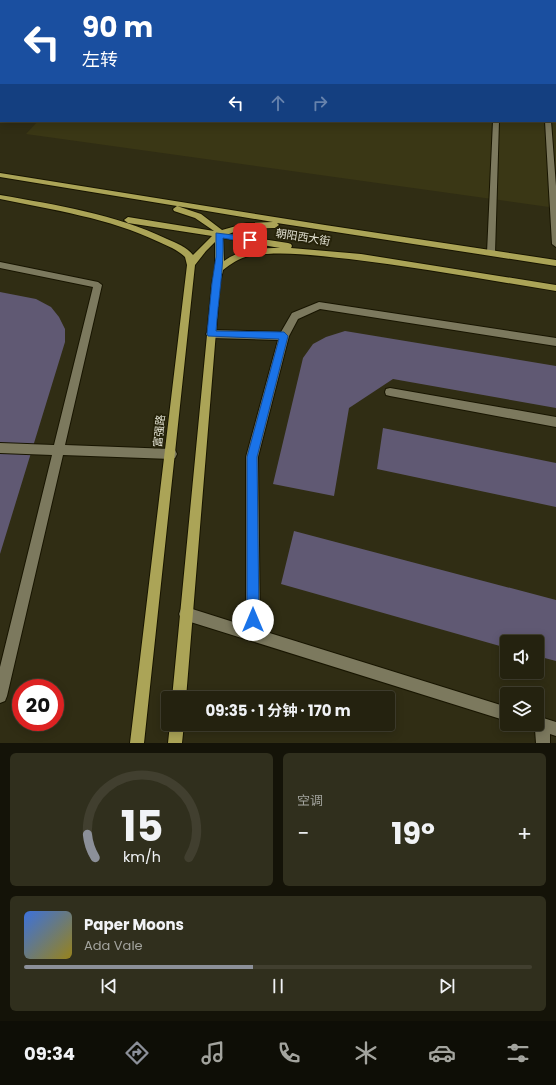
<!DOCTYPE html>
<html lang="zh">
<meta charset="utf-8">
<style>
body{margin:0;font-family:Poppins,"Noto Sans SC",sans-serif;background:#302f1d;color:#f1f3f6;height:100vh;display:flex;flex-direction:column;font-size:15px;white-space:nowrap}
*{box-sizing:border-box;margin:0}
p{font-size:13px;color:#a3a49e}
.icon{flex:none;width:22px;height:22px;fill:none;stroke:currentColor;stroke-width:2;stroke-linecap:round;stroke-linejoin:round}
.map{position:relative;height:743px;overflow:hidden}
.side{display:flex;flex-direction:column;gap:10px;padding:10px;background:#141308;flex:1}
.side>*{flex:none}
.hud{position:absolute;left:0px;top:0px;width:556px;height:122px;box-shadow:0 2px 10px #0003,0 0 0 1px #413f2f;background:#1a4fa0;color:#fff;overflow:hidden}
.controls{position:absolute;left:500px;top:635px;display:grid;gap:8px}
.controls a{display:grid;place-items:center;width:44px;height:44px;border-radius:4px;background:#24220f;box-shadow:0 2px 10px #0003,0 0 0 1px #413f2f;font-size:20px}
.speed{position:absolute;left:12px;top:679px;display:flex;gap:8px;font-size:20px;font-weight:700;text-align:center}
.speed>*{display:grid;place-content:center;width:52px;height:52px;border-radius:50%;background:#24220f;box-shadow:0 2px 10px #0003,0 0 0 1px #413f2f;line-height:1}
.speed .limit{border:6px solid #d22;background:#fff;color:#111}
.pin{position:absolute;display:grid;place-items:center;width:34px;height:34px;color:#fff;margin:-17px;border-radius:8px;box-shadow:0 2px 6px #0006}
.me{position:absolute;width:44px;margin:-22px;rotate:0deg;stroke-linejoin:round;filter:drop-shadow(0 0 3px #0008)}
.turn{display:flex;align-items:center;gap:14px;height:84px;padding:0 16px;font-size:18px}
.turn .icon{width:52px;height:52px;stroke-width:2.5}
.turn b{display:block;font-size:28px;line-height:34px}
.lanes{display:flex;align-items:center;height:38px;padding:0 16px;background:#0003;justify-content:center;gap:20px;direction:ltr}
.lanes .off{opacity:.35}
.big{font-size:30px;font-weight:700;line-height:1.1}
.side .widget{flex:1;display:flex;flex-direction:column;justify-content:center;gap:6px;min-width:0;padding:0 14px;border-radius:6px;background:#302f1d}
.side .dial{align-items:center;gap:0}
.dial svg{height:104px;overflow:visible;fill:none;stroke:#413f2f;stroke-width:7;stroke-linecap:round;text-anchor:middle}
.dial text{fill:#f1f3f6;stroke:none}
.song{display:flex;align-items:center;gap:12px}
.cover{width:48px;height:48px;border-radius:6px;background:linear-gradient(135deg,hsl(220 70% 55%),hsl(50 70% 35%))}
.played{height:4px;border-radius:2px;background:linear-gradient(90deg,#8c9099 45%,#413f2f 45%)}
.keys{display:flex;justify-content:space-around;direction:ltr}
.heat{display:flex;justify-content:space-between;align-items:center;font-size:22px;direction:ltr}
.side .tiles{flex:1;display:grid;gap:10px;grid-template-columns:1fr 1fr}
.widget:last-child{grid-column:span 2}
.trip{position:absolute;left:161px;top:691px;width:234px;height:40px;border-radius:4px;background:#24220f;box-shadow:0 2px 10px #0003,0 0 0 1px #413f2f;font-weight:700;line-height:40px;text-align:center}
.tab-bar{display:flex;height:64px;justify-content:space-around;align-items:center;background:#0e0e06;color:#a3a49e}
.tab-bar .icon{width:28px;height:28px}
.tab-bar .active{color:#8c9099}
.tab-bar b{font-size:18px;color:#f1f3f6}
.map>svg:first-child{display:block}
</style>
<div class="map">
<svg width="556" height="743" viewBox="0 0 556 743">
<rect width="100%" height="100%" fill="#302d14"/>
<!-- built -->
<path fill="#3a3715" d="M0,0H556V208L26,134L38,121H555V1H1V39Z"/>
<!-- building -->
<path fill="#605973" d="M0,292L36,299L51,307L59,317L65,329V342L0,554Z
M345,331L556,366V408L393,379L349,408L334,496L273,484L303,358L313,344L326,337Z
M383,428L556,463V507L377,469Z
M294,531L556,600V661L537,656V642H507V648L281,584Z"/>
<g fill="none" stroke-linecap="round" stroke-linejoin="round">
<!-- minor casing -->
<g stroke="#181500" stroke-width="2">
<path id="minor" d="M49,0H55L48,1Z
M283,0H289V1H283Z
M436,0H442V1H436Z
M555,98H556V102H555Z
M493,121H499L495,253L491,256L487,253Z
M545,121H551L556,186V247L552,244Z
M0,262L98,282L102,285L65,445L171,449L175,450L177,454L175,458L171,459L63,455L7,696L5,701L0,703V667L52,455L0,453V443L54,445L93,287L0,268Z
M319,302L556,338V346L320,309L298,319L289,336L258,457L260,630L507,707V721L181,619L179,614L181,609L186,607L246,626V457L278,340L211,338L208,337L206,334L208,331L211,330L281,332L292,313Z
M390,388L556,417V427L390,396L386,395L385,392L386,389Z
M537,716L556,722V736L550,734V743H536L535,729L532,728L530,724H537Z"/>
</g>
<!-- major casing -->
<g stroke="#181500" stroke-width="2">
<path id="major" d="M0,173L325,225L556,260V266L277,223L279,225L275,228L241,229L229,234L288,243L291,244L292,246L291,248L361,254L556,285V291C487,280 418,267 349,259C317,256 282,250 249,256C239,258 231,264 223,270L220,283L186,698H172L212,283L215,269V242L206,251L195,265L144,743H130L187,265L185,257C178,250 168,246 159,242C109,218 53,210 0,199V195C57,205 115,214 167,239C176,243 187,247 193,255L212,236L128,223L124,220L128,217L214,231L195,218L174,211L173,209L177,206L0,177ZM177,206L273,222L247,223L222,230L201,214ZM223,238L280,248C261,248 240,249 224,261Z
M170,724H184L182,743H168Z"/>
</g>
<!-- minor -->
<use href="#minor" fill="#7c795e" fill-rule="evenodd"/>
<!-- major -->
<use href="#major" fill="#aba457" fill-rule="evenodd"/>
</g>
<!-- route -->
<path fill="#1a73e8" stroke="#114b97" d="M216,233L250,237L254,240L250,243L223,238C224,268 218,300 216,331L284,332L288,336L257,457L259,620L257,624L253,626L248,624L247,620V457L279,339L208,336L207,334L212,283L216,257Z"/>
<g text-anchor="middle" dominant-baseline="central" stroke-width="4" stroke-linejoin="round" paint-order="stroke">
<!-- street labels -->
<g font-size="11" fill="#e1e0d1" stroke="#26230a">
<text transform="translate(303 237) rotate(9)">朝阳西大街</text>
<text transform="translate(159 431) rotate(-84)">富强路</text>
</g>
</g>
</svg>
<div class="controls">
<a><svg class="icon" aria-label="sound" viewBox="0 0 24 24"><path d="M4 9h4l5-4v14l-5-4H4zM17 9q2 3 0 6"/></svg></a>
<a><svg class="icon" aria-label="layers" viewBox="0 0 24 24"><path d="M12 4l9 5-9 5-9-5zM3 14l9 5 9-5"/></svg></a>
</div>
<div class="speed"><div class="limit">20</div></div>
<div class="pin" style="left:250px;top:240px;background:#d93025"><svg class="icon" aria-label="arrive" viewBox="0 0 24 24"><path d="M6 21V4h12l-3 4 3 4H6"/></svg></div>
<svg class="me" style="left:253px;top:620px" viewBox="-20 -20 40 40"><circle r="19" fill="#fff"/><path d="M0-13L10 11 0 6-10 11z" fill="#1a73e8"/></svg>
<div class="trip">09:35 · 1 分钟 · 170 m</div>
<div class="hud">
<div class="turn"><svg class="icon" aria-label="left" viewBox="0 0 24 24"><path d="M17 20v-9H6M10 6l-5 5 5 5"/></svg><div><b>90 m</b>左转</div></div>
<div class="lanes"><svg class="icon" aria-label="left" viewBox="0 0 24 24"><path d="M17 20v-9H6M10 6l-5 5 5 5"/></svg><svg class="icon off" aria-label="ahead" viewBox="0 0 24 24"><path d="M12 20V5M6 11l6-6 6 6"/></svg><svg class="icon off" aria-label="right" viewBox="0 0 24 24"><path d="M7 20v-9h11M14 6l5 5-5 5"/></svg></div>
</div>
</div>
<section class="side">
<div class="tiles">
<div class="widget dial"><svg viewBox="0 0 100 80">
<path d="M14 69A42 42 0 1 1 86 69"/>
<path d="M14 69A42 42 0 0 1 8 51" stroke="#8c9099"/>
<text x="50" y="56" font-size="32" font-weight="700">15</text>
<text x="50" y="72" font-size="11">km/h</text>
</svg></div>
<div class="widget"><p>空调</p>
<div class="heat"><a>−</a><b class="big">19°</b><a>+</a></div>
</div>
<div class="widget">
<div class="song"><i class="cover"></i><div><b>Paper Moons</b><p>Ada Vale</p></div></div>
<div class="played"></div>
<div class="keys"><svg class="icon" aria-label="previous" viewBox="0 0 24 24"><path d="M18 5L8 12l10 7zM5 5v14"/></svg><svg class="icon" aria-label="pause" viewBox="0 0 24 24"><path d="M8 5v14M16 5v14"/></svg><svg class="icon" aria-label="next" viewBox="0 0 24 24"><path d="M6 5l10 7-10 7zM19 5v14"/></svg></div>
</div>
</div>
</section>
<nav class="tab-bar">
<b>09:34</b>
<svg class="icon active" aria-label="directions" viewBox="0 0 24 24"><path d="M12 3l9 9-9 9-9-9zM9 14v-3h6M13 9l2 2-2 2"/></svg>
<svg class="icon" aria-label="music" viewBox="0 0 24 24"><path d="M9 18V5l10-2v13"/><circle cx="6" cy="18" r="3"/><circle cx="16" cy="16" r="3"/></svg>
<svg class="icon" aria-label="phone" viewBox="0 0 24 24"><path d="M5 4h4l2 5-3 2q2 4 5 5l2-3 5 2v4C11 20 4 13 5 4z"/></svg>
<svg class="icon" aria-label="climate" viewBox="0 0 24 24"><path d="M12 3v18M4 7l16 10M4 17L20 7"/></svg>
<svg class="icon" aria-label="car" viewBox="0 0 24 24"><path d="M5 17H2v-5l4-1 3-4h7l3 4 3 1v5h-3M9 17h6M6 11h13"/><circle cx="7" cy="17" r="2"/><circle cx="17" cy="17" r="2"/></svg>
<svg class="icon" aria-label="filters" viewBox="0 0 24 24"><path d="M4 7h16M4 17h16"/><circle cx="9" cy="7" r="2"/><circle cx="15" cy="17" r="2"/></svg>
</nav>
